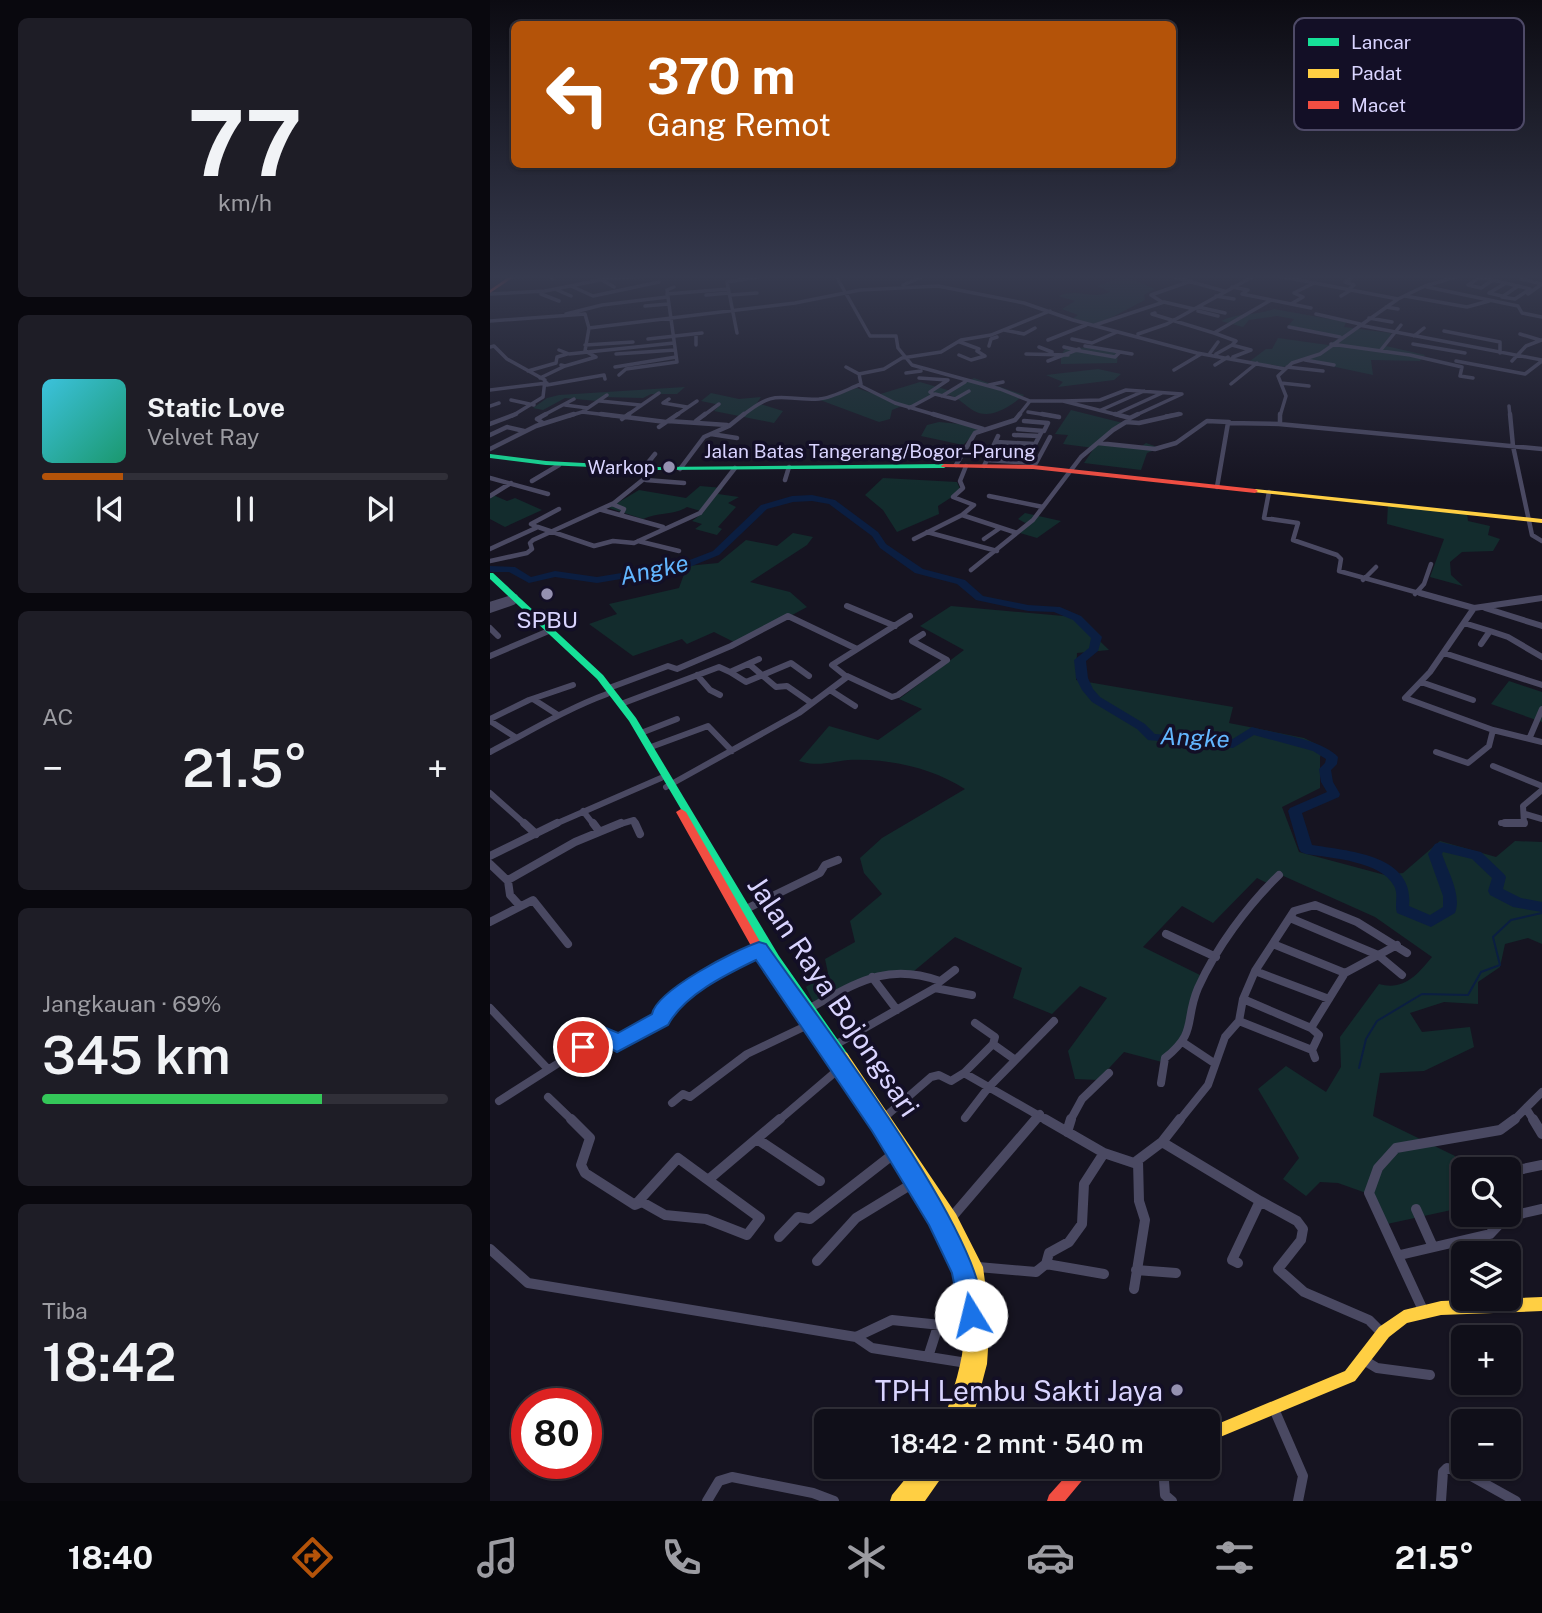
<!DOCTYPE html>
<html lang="id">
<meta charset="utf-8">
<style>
body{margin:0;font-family:"Public Sans",sans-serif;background:#1e1d26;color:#f1f3f6;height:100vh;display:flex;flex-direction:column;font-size:26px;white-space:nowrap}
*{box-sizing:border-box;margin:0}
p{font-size:23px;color:#9c9ca2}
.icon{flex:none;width:38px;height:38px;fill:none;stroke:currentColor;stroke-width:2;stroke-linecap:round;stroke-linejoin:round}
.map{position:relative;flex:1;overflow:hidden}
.sheet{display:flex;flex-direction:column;gap:18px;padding:18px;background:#09080e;width:490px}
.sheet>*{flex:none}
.guide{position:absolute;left:21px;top:21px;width:665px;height:147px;border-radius:10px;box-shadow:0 2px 5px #0004,0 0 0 2px #302f38;background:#b45309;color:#fff;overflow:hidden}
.fabs{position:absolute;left:961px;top:1157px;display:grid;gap:14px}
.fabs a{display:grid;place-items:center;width:70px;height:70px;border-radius:10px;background:#100f19;box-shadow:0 2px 5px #0004,0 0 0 2px #302f38;font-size:35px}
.speed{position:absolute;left:21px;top:1388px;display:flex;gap:14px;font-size:35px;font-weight:700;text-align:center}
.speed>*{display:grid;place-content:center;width:91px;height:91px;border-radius:50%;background:#100f19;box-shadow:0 2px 5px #0004,0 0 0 2px #302f38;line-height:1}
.speed .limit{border:10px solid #d22;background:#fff;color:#111}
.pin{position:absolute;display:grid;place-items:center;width:60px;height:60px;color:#fff;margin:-30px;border:4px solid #fff;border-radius:50%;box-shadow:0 2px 7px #0007}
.me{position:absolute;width:77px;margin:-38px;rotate:351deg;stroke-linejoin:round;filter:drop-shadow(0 0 5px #0008)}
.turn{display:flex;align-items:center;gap:24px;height:147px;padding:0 21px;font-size:32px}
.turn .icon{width:91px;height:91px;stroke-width:2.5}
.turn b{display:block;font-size:49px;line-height:60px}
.big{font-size:52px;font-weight:600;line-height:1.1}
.sheet .widget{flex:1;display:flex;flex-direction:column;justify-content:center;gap:10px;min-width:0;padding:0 24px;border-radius:10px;background:#1e1d26}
.sheet .dial{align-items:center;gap:0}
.dial b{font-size:91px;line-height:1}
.song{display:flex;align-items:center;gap:21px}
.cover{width:84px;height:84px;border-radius:10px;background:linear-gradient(135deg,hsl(190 70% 55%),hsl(160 70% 35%))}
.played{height:7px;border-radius:4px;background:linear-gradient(90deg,#b45309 20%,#302f38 20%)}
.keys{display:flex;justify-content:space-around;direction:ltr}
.heat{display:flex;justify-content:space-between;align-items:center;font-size:38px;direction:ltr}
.charge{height:10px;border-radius:5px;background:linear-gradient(90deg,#34c759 69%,#302f38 0)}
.trip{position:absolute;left:324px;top:1409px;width:406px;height:70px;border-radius:10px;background:#100f19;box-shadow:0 2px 5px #0004,0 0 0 2px #302f38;font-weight:600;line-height:70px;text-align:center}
.tabs{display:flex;height:112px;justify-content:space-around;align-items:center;background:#06060a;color:#9c9ca2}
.tabs .icon{width:49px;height:49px}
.tabs .current{color:#b45309}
.tabs b{font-size:32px;color:#f1f3f6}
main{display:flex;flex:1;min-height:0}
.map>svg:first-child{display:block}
</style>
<main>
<section class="sheet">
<div class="widget dial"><b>77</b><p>km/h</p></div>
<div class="widget">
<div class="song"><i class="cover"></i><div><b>Static Love</b><p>Velvet Ray</p></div></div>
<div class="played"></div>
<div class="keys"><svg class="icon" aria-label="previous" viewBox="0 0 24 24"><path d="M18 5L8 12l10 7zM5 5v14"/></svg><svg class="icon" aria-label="pause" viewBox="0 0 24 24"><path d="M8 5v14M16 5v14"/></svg><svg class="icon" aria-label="next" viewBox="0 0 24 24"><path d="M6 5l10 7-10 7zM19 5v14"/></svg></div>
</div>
<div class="widget"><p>AC</p>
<div class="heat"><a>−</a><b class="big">21.5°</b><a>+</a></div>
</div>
<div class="widget"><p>Jangkauan · 69%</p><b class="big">345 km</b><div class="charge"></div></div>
<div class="widget"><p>Tiba</p><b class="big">18:42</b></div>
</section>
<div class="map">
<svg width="1052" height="1501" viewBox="0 0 1052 1501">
<rect width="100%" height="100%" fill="#161421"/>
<!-- green -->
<path fill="#132c2d" d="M634,276L665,289L654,295L655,300L605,326L582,319L588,315L572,309L585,301L568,296C590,288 599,300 620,292L607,286Z
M784,309L856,322L854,327L901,333L896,346L935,355L930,361L881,360L883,375L808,359L794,367L760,361L776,349H782L788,338L838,345L850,337L798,326L804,319L787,316L759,320L753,327L731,321C749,312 765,316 784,309Z
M601,347L628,352L627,363L571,364V355L575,349Z
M608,369L631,374L624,380L568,387L573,382L556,375Z
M484,378L534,395C477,442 481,386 444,395C436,397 426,404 419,408L412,406L402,410L400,419L389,422L330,400L367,388L387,395L430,382L461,391Z
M195,387L187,394H161L153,398L112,397L107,401L75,398L53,410L43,408L57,398L69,395Z
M221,393L249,399L271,397L267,403L293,411L284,423L224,411L230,405L211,401Z
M581,410L633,423L607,445L649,448L656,443L670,448L657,453L651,470L594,463L604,448L573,444L578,435L565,434Z
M449,422L492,426L473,445L431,436L437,425Z
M393,478L467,482L471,491L448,506L449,514L407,532L393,510L375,495Z
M210,486L233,488L228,494L249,497L238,503L246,507L228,527L232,529L227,535L205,529L212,524L202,521L214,512L197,507C182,516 168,512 153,519L119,508L149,490L196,498Z
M3,495L17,501L25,498L52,510L15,527L0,519V496Z
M898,503L977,512L978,521L1000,526L998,535L1010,539L1003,551L972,552L960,562L961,575L973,586L940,577L954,539L897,524Z
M535,513L571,521L547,538L530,533L539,525L528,519Z
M303,533L323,537L317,545L260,582L300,592L317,607L248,644L224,632L197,644L192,639L143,656L99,624L127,614L119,604L189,588L197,566L228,563L256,540L287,546Z
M461,606L585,617L619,650L587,653L586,680L743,707L739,723L814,738L834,748L830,757V788L792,807L809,852L895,875L913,873L950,841L1006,857L1025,841L1052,842V944L1038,938L1015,944L1010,967L988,982V1004L954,1002L920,1013L932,1032L980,1027L984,1047L934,1071L890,1073L883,1116L965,1156L966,1209L897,1224L879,1194L848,1183L830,1182L816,1196L793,1179L809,1158L768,1089L796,1066L836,1092L851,1067L850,1037L889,984C914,991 927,975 942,957L885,917L789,874L781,885L767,878L723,923L692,906L653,947L710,975L693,1042L672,1062L634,1052L608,1080L585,1079L578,1051L617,998L590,986L562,1014L523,998L532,968L465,937L418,976L391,974L326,1008L316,987L338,973L335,959L365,942L360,921L392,894L374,873L370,858L392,838L475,789C442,768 399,758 358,760C340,762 327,767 309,761L339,726L388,740L432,709L409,699L474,650L430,626Z
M1019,681L1052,692V722L1001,704Z"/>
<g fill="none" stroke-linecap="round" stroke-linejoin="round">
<!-- stream -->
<path stroke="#0b1e41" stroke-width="2" d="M869,1068L876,1039L887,1021L932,994L978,995L991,972L1010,965L1003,937L1021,920L1052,913"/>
<!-- river -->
<path fill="#0b1e41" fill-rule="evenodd" d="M322,495L345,500L388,532L396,544L433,569L475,580L493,596L538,605L570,607L591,616L612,637L608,651L596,661L598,678L603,689L610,697L655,724L665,734L741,740L762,727C787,734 831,739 848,757L847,764L841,770L843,782L850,794L849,797L812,813L822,845C859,851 925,855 919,906L940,915L953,907V896L938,854L945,844L950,842L991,852L1014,874L1016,877L1013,889L1031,898L1052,902V912L1023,907L1000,895L998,891L1002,878L982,859L953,852L952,854C958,872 972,895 965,913L941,927L907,913C904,904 909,895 904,886C891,861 841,858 816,854L811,852L809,849L798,811L800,808L837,792L831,782L829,769L835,763L836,759L823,751L764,735L743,748L658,740L647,729L602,702L592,690L586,678L584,660L599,648L601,638L583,620L564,612L538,611L486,600L467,584L425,573L390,548L382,536L339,504L322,501L303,502L277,509L229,555L197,568L107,583L65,577L39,583L19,572H0V566L25,567L41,577L65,571L107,577L192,563L223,551L271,505L302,496Z"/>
<!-- street-far4 -->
<path stroke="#4a4962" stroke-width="3.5" d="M59,276L62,279
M346,276L380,336H406L408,348L422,365L510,389L540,401L528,416
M680,276L734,291
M788,276L908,299
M985,276L1028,286
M22,277L46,276
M990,277L978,285L991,288L1003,280
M1031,279L1052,284L1038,294
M112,280L124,287
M413,285L434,276
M81,286L103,296L169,282
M1028,286L1040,289L1025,299L1012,297Z
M742,287L758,290L752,294L821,308
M937,287L1028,306L1032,313L1052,317
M67,290L81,296
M858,290L864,285L855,282L861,279
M0,294L55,291L120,278L160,276
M51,294L69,301
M177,294L238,289
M216,295L239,293
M240,295L267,293
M726,296L744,299
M851,296L861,290
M915,296L977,307L999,301
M1012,296L999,293L1016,283
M672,302L661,295L701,281
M801,304L813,297L804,293L822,284
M155,306L178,304
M708,307L735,313
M896,307L908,309
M708,311L728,316
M665,313L662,314L724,333
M76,314L112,305L177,297
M826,314L870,324
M879,318L902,322
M0,321L95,314L99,328L305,303L370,290L448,286L534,303L583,320L707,353L795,369
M605,325L674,302L704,309
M869,325L1052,360
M799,327L850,337
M514,330L534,334L545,328
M954,331L1010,342V353
M247,333L237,282L268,277
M206,334V345
M648,334L677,324L764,276
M1030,334L1050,340
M924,336L934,328
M158,339L212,333
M582,339L602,343L627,332
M558,340L596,325
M841,344L920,355L972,367L970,376L983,378
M923,344L975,353
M95,345L143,342
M742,345L746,341L724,333L781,300
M499,346L501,339L507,337
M595,346L642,354
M0,347L4,346L17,359L55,380L53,397L22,416
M549,347L562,352
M574,347L587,350
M69,350L79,354L184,343
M585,350L625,357L630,352
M890,351L911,325
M720,353L728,342
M126,354L185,350
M536,354L578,355
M726,354L742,345L761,350L743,357
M469,355L481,360L495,356L487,351L489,349L470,342
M815,360L844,365
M558,361L589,349
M966,361L1035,374L1052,361
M1022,361L1036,346L1052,340
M725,365L738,357
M75,366L106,357L95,351L99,328
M125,367L186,357
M356,367L369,374L394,369L412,358L451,352L471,340L501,335L560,311
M797,367L833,371
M684,370L711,354
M38,371L66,363L67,357L77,354
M416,373L431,371
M129,375L136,369L187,362L177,290L184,287
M50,378L75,366L71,365
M429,378L458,380L440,392L443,394
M791,383L819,386
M741,384L767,363
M57,385L114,375L115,379
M369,385L405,403L449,416
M499,385L513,382
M0,390L57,383
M452,396L475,382
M179,399L173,403L197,407
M21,400L44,405
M110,401L150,405
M540,401H573
M573,401L632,416
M573,401L610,400L636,390L692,394L644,416
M75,405L98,408
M0,406L9,403
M1019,406L1020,416
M419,408L445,394L465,399L479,391
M611,410L654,391
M92,412L126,416
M538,412L563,416
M626,414L672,393
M52,416L84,399
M79,416L92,412L117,395
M136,416L169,393
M185,416L207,401
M213,416L229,404
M252,416C288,387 289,401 329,399C342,398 358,389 371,384L369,374
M676,416L691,414
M790,416L796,396L788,376L802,363L830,354L908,299L935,286L969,276"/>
<!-- street-far3 -->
<path stroke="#4a4962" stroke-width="4.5" d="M111,414L176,422
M443,414L493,429
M552,414L569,417
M625,414L640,418L648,414
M1020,414L1023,446L1042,535L1052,541
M132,419L139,414
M178,421L237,425
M206,421L215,414
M53,423L47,419L56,414
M0,424L26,414
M789,424L1052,449
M169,427L188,414
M528,429L554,431L558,423L534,421
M221,434L247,438
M0,435L17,427L34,431
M524,435L549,436
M506,442L545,444
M608,443L665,449L686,443L717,421L739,422
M0,449L46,426L84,414
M502,451L541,452L552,431
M496,460L546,463L560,437
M466,465L485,433L525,420L530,414
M494,466L508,436
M190,469L214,437L239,426L254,414
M152,470L165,454
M0,478L58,494
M156,480L194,483
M295,480L299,467
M42,481L69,465
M727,487L738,423L790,424V414
M779,492L774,518L808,523L803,540L847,555L851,559L849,571L936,595
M0,496L21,483
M499,496L553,507
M122,504L134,509L131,515
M112,510L173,527
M472,515L527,533
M47,527L41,524L69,509
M437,532L507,551
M424,539L472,515L484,505L463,497L473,488L470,481L476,466
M494,539L510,528
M148,541L189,551
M0,549L48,527L104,546L123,541L144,543L210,513L245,468
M0,561L37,553L42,549L40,543L43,540L124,503L165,470
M481,570L543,520L591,457L623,430L636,422L649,423L689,414
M873,580L886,567
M925,594L934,584L941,564"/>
<!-- street-far2 -->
<path stroke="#4a4962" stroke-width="6" d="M930,593L984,608
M1052,598L984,608L940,672L915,698L1003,730L1052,742
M0,605L25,597
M357,606L405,626
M995,608L1052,626
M0,610L23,602
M974,623L1000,631
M0,628L8,636
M991,644L1000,631L1018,637L1052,657
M954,653L1052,685
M0,656L61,630
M259,664L286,687L297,686L320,702
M240,672L256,682L301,663L319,676
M207,675L220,690L230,695
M357,676L402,697L408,695L457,660L422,641L433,634
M931,682L983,700
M119,688L178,666L187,669L241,646L298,616L367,649
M340,690L365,706
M43,699L68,715
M131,704L229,667L240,672L269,659
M0,719L39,700L83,685
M0,721L25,737
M151,733L187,719
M1040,737L1052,709
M161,747L218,726L242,751
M0,752C39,732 76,709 117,694
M946,752L978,763L999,746L1003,730
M1003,766L1052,786
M176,787L309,713L357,677L342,665L420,616
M0,793L36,825
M93,811L104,825
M1035,814L1052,819
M1011,823L1034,824L1033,806L1052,790
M63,825L171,778
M127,825L144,820L146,825"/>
<!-- street-far1 -->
<path stroke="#4a4962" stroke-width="8" d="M34,823L46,834
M103,823L109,831
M145,823L150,834
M1015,823H1034
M0,856L67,823
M0,864L18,881L20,895L30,906
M18,880L85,842L131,823
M254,910L330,873L335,865L348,860
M800,918L888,955L912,975
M0,922L43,900L78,944
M676,934L726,957
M783,944L855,973
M765,971L839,999
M382,977L407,1010
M448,983L465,970
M753,999L821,1028
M0,1008L57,1068
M320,1008C367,983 396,962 450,981
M749,1021L822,1050
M485,1023L505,1037L503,1044L524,1059
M694,1043L724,1063
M345,1045L445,988L482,995
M825,1058L822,1050L829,1035L821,1028L855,973L907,945
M474,1073L503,1044
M671,1083L675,1058C708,1032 694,1021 708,988C726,948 757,906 789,875
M58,1097L83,1121
M9,1101L111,1036L126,1043L171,1019L173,1009L219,976L269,950
M182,1103L193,1094L200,1097L257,1054L320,1024
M1036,1108L1044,1121
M396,1116L441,1077L449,1075L461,1081L474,1073L558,1121
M475,1118L498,1088L564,1021
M288,1121L350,1068
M544,1121L550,1114
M580,1121L592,1099L619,1073
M689,1121L718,1085L735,1037L749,1021L753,999L765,971L804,911L825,905L867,922L917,953
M1023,1121L1052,1092"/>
<!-- street -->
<path stroke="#4a4962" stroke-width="10" d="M81,1119L100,1138L91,1165L95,1173L145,1205L152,1202L175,1215L216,1219L257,1235L270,1218L218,1180L290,1119
M555,1119L614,1153
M1043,1119L1052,1134
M577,1132L581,1119
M267,1139L330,1181
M672,1142L770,1201L742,1260L748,1263
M1018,1172L1052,1165
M770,1201L807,1221L813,1229L811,1240L788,1269L814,1292L879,1320L892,1333
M146,1204L188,1158L218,1180
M926,1209L943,1247
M462,1217L546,1119
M289,1237L308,1217L320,1219L406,1152
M0,1249L38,1283L366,1337L382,1348L477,1363
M910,1255L1000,1234L1016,1217L1052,1209
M327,1261L366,1218L425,1182
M556,1264L614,1274
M488,1267L546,1272L556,1264L559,1253L579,1242L592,1224L594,1184L614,1153L644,1163L672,1142L690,1119
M646,1270L686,1273
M644,1289L655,1220L649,1201L648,1161
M933,1310L879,1193L888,1168L906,1148L1010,1130L1025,1119
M366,1337L402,1320L480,1328
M438,1357L448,1326
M877,1362L887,1368L940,1375
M784,1409L813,1476L808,1501
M673,1466L675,1495L682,1501
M217,1501L229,1481L242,1477L323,1493L344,1501
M951,1501L953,1472L957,1468L981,1476L1026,1501"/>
<!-- fast -->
<path fill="#16e098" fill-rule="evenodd" d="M0,454L56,461L169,467L454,464L457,466L454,468L169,470L56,465L0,458Z
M0,573H3L113,675L146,718L289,956L357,1053L359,1056L357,1059L353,1061L349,1059L281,962L139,721L107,679L0,579Z"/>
<!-- slow -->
<path fill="#ffcf43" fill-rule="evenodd" d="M765,489L1052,519V523L763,492V490Z
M353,1051L357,1053L466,1214L493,1267L500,1319L497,1364L482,1421H454C462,1391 474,1363 474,1332C476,1258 427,1192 388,1133L386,1129L388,1125L391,1124L349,1059L347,1056L349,1053ZM468,1245L479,1268L482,1285L478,1269Z
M1052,1297V1311L951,1315L917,1323L899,1337L865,1381L718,1442V1428L855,1371L889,1327L914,1310L951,1301Z
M426,1466H458L456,1471L435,1501H400L402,1495Z"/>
<!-- jam -->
<path fill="#f24e42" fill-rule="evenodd" d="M20,276H25L0,293V290Z
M454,464L543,465L765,489L768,491L765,493L543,469L452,467L451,466Z
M191,809L196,812L273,947L396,1125L398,1129L396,1133L392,1134L388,1133L265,953L186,812Z
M585,1466H602L600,1471L575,1501H557L559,1495Z"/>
</g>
<!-- sky -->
<linearGradient id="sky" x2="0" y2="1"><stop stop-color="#0c0b12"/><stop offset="0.57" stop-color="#363a4e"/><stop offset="1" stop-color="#363a4e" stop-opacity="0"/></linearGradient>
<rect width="1052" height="486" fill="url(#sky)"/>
<!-- route -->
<path fill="#1a73e8" stroke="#114b97" stroke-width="2" d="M269,942L276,944C318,1005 517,1261 490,1324L481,1328L472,1324L462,1273L439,1225L382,1131L266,960C235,975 194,995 178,1025L127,1052L114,1045L93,1056L86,1053L83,1047L86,1041L114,1027L128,1033L162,1014C167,990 245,950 269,942Z"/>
<!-- markers -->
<g fill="#9591b1" stroke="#130f26" stroke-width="2.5">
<circle cx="179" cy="467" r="7"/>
<circle cx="57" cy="594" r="7"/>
<circle cx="687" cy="1390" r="7"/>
</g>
<g text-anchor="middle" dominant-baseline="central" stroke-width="7" stroke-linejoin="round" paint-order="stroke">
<!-- far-street labels -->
<g font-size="19" fill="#d9d4ff" stroke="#130f26">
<text x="380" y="451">Jalan Batas Tangerang/Bogor–Parung</text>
</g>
<!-- far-poi labels -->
<g font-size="19" fill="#d9d4ff" stroke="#130f26" text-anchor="end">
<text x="165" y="467">Warkop</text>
</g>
<!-- poi labels -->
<g font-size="23" fill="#d9d4ff" stroke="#130f26">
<text x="57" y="619">SPBU</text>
</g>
<!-- water labels -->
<g font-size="24" font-style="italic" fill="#62b6ff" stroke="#130f26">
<text transform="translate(164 569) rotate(-12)">Angke</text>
<text transform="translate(705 737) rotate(3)">Angke</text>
</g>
<!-- near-street labels -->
<g font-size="28" fill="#d9d4ff" stroke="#130f26">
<text transform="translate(344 996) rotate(56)">Jalan Raya Bojongsari</text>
</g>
<!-- near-poi labels -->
<g font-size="28" fill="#d9d4ff" stroke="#130f26" text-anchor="end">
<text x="673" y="1390">TPH Lembu Sakti Jaya</text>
</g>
</g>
<!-- legend -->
<rect x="804" y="18" width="230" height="112" rx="10" fill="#130f26" stroke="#4e4a67" stroke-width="2"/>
<rect x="818" y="38" width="31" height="8" fill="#16e098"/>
<rect x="818" y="69" width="31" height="9" fill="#ffcf43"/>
<rect x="818" y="101" width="31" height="8" fill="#f24e42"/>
<g font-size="19" fill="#d9d4ff">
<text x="861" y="49">Lancar</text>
<text x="861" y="80">Padat</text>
<text x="861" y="112">Macet</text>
</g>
</svg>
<div class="fabs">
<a><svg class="icon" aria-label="search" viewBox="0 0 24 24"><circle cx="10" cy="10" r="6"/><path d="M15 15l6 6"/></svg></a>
<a><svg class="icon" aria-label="layers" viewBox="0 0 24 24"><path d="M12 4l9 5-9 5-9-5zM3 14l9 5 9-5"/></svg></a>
<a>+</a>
<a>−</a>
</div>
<div class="speed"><div class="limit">80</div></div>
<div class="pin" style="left:93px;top:1047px;background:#d93025"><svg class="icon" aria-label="arrive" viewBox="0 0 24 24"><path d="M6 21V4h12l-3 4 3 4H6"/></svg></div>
<svg class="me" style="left:481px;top:1315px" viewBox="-20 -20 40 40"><circle r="19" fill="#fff"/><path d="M0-13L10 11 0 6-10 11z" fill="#1a73e8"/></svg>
<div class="trip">18:42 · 2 mnt · 540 m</div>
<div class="guide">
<div class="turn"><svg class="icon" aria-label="left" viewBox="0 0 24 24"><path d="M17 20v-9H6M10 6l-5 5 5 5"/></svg><div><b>370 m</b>Gang Remot</div></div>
</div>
</div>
</main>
<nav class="tabs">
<b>18:40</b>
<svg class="icon current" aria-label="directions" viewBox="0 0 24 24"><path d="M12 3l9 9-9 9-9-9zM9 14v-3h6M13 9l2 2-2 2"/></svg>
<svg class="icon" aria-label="music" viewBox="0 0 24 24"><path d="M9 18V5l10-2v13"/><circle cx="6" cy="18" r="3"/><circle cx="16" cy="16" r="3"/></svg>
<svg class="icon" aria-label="phone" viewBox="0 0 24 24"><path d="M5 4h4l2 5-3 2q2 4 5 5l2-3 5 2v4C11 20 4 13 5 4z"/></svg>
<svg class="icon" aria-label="climate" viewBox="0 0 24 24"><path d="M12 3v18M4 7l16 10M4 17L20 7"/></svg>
<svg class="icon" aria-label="car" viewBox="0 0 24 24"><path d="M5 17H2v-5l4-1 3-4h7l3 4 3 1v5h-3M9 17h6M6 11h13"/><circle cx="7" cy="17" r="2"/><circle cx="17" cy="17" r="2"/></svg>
<svg class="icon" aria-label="filters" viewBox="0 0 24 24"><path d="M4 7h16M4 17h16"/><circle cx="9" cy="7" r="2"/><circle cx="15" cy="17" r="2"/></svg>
<b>21.5°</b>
</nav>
